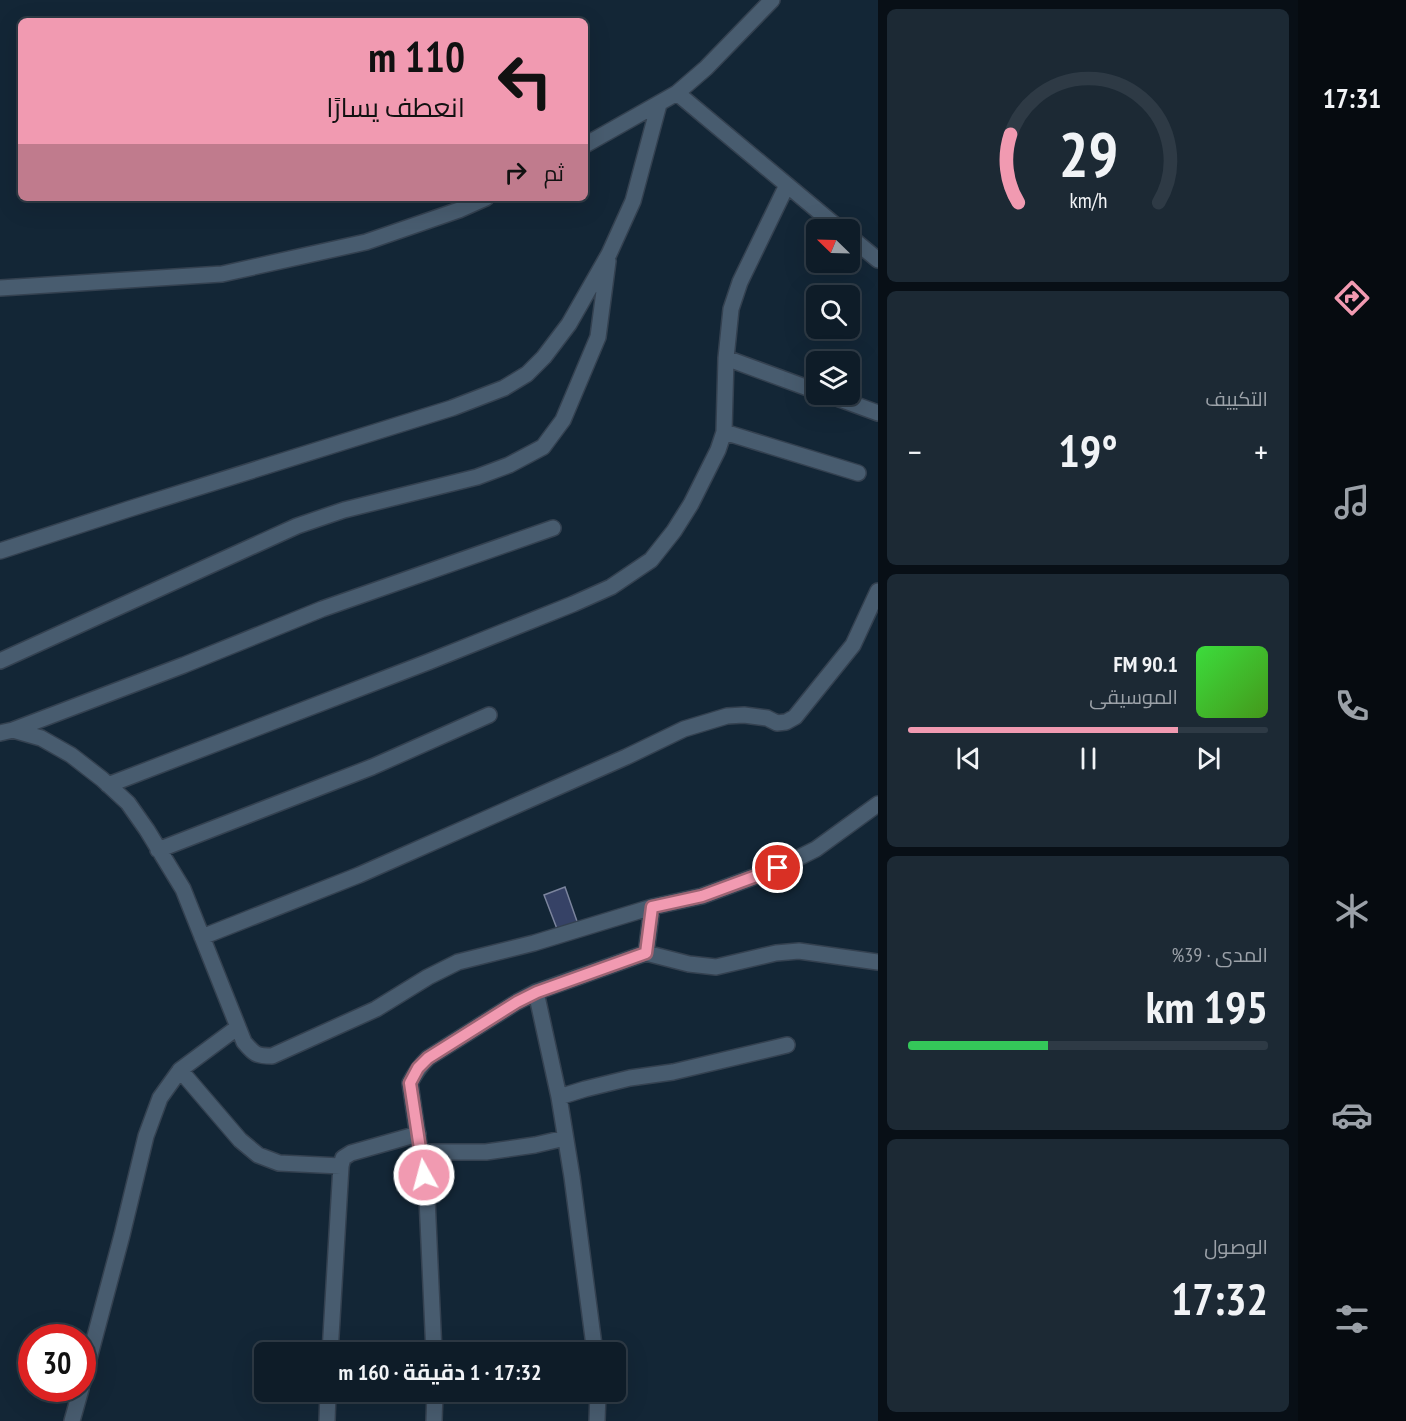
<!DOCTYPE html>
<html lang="ar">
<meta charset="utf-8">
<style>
body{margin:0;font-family:"PT Sans Narrow",Cairo,sans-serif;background:#1c2934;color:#f1f3f6;direction:rtl;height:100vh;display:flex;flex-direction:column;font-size:22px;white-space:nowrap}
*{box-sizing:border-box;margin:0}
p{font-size:20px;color:#9ba1a8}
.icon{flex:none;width:33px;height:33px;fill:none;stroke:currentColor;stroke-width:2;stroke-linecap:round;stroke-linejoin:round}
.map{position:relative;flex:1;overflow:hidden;direction:ltr}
.details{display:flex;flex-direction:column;gap:9px;padding:9px;background:#080f16;width:420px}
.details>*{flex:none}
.guide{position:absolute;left:18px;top:18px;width:570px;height:183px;border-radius:9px;box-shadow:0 6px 24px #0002,0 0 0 2px #2e3a45;direction:rtl;background:#f19ab1;color:#111;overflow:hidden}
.needle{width:39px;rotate:293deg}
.fabs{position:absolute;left:806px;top:219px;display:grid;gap:12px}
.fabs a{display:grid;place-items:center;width:54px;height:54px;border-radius:9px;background:#0e1c28;box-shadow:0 6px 24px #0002,0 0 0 2px #2e3a45;font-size:30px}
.speed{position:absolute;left:18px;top:1324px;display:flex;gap:12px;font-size:30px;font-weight:700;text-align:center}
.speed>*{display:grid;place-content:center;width:78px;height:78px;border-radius:50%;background:#0e1c28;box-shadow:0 6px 24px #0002,0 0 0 2px #2e3a45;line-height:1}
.speed .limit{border:9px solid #d22;background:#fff;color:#111}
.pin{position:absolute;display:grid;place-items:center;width:51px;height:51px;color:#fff;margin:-26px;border:3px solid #fff;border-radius:50%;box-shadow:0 2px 6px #0007}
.me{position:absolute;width:66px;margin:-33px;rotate:353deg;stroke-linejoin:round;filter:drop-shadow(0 0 4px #0008)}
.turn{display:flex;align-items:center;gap:21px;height:126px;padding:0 24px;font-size:27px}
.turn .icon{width:78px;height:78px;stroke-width:2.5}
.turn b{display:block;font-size:42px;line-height:51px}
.then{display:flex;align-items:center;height:57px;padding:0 24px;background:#0003;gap:12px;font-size:22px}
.big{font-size:45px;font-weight:700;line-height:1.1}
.details .widget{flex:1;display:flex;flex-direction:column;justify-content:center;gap:9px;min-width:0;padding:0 21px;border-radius:9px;background:#1c2934}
.details .dial{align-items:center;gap:0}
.dial svg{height:156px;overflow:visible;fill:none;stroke:#2e3a45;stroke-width:7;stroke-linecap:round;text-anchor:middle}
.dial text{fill:#f1f3f6;stroke:none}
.song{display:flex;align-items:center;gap:18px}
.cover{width:72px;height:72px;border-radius:9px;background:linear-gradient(135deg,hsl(120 70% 55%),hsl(100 70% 35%))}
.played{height:6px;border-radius:3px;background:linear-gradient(90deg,#f19ab1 75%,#2e3a45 75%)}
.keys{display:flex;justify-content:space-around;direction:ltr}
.heat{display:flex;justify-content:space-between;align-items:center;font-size:33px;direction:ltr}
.charge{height:9px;border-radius:4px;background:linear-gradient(90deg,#34c759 39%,#2e3a45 0)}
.trip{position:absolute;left:254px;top:1342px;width:372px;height:60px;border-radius:9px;background:#0e1c28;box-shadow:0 6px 24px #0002,0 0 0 2px #2e3a45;font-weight:700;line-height:60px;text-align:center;direction:rtl}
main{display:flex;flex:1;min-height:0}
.tab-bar{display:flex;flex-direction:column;width:108px;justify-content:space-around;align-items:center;background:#060b10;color:#9ba1a8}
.tab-bar .icon{width:42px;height:42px}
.tab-bar .current{color:#f19ab1}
.tab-bar b{font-size:27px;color:#f1f3f6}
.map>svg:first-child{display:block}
</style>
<main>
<nav class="tab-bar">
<b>17:31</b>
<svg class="icon current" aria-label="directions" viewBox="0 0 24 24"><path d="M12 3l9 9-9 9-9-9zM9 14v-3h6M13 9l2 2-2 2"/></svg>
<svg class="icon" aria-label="music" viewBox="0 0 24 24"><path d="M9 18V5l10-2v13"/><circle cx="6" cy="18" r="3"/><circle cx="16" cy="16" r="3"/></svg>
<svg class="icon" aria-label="phone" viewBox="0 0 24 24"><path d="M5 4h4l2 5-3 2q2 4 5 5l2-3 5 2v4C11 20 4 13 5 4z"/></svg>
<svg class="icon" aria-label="climate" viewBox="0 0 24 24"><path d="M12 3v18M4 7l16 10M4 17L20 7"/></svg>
<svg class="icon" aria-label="car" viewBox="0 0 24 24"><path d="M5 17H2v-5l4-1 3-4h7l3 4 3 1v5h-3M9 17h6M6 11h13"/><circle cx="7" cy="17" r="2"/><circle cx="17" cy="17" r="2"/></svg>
<svg class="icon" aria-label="filters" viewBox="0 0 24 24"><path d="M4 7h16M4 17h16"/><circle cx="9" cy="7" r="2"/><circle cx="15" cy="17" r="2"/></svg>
</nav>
<section class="details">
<div class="widget dial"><svg viewBox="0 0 100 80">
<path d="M14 69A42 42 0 1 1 86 69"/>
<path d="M14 69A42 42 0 0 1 10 34" stroke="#f19ab1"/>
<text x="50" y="56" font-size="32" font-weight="700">29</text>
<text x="50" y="72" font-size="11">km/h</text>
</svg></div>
<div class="widget"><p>التكييف</p>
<div class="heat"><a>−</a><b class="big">19°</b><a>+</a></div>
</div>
<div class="widget">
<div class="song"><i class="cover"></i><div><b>90.1 FM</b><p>الموسيقى</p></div></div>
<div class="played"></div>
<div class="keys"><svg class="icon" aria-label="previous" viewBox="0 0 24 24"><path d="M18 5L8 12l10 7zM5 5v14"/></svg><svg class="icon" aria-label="pause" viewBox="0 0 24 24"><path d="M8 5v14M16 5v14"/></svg><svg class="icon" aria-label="next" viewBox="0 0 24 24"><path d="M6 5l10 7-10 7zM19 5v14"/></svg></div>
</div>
<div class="widget"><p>المدى · 39%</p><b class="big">195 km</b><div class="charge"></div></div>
<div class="widget"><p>الوصول</p><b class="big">17:32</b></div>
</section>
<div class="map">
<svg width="878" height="1421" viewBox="0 0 878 1421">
<rect width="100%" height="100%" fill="#132636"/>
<!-- building -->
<path fill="#364266" stroke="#7b849d" stroke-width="1.5" d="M565,887L579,927L559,934L544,895Z"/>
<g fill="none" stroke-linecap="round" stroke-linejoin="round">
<!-- street casing -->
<g stroke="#344150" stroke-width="18">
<path id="street" d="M677,93L841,230
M585,145L677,93L706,68L772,0
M849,236L878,260
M0,288L222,274L366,242L459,210L486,198
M726,358L816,391
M826,394L878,413
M724,432L858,473
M0,551L129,509L452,408L504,388L527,374L544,357L569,324L609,254L633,201L659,104
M0,661L297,526L344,510L477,477L509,465L543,447L563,420L598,337L608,261
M13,730L184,665L322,609L553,528
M0,733L13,730L41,738L71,755L102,779L128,803L147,830L183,889L244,1042C254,1054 256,1056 272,1056L376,1009L428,977L458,962L534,943L652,907L702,896L778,868L816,849L878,804
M108,785L428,662L573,604L611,587L651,560L674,531L691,504L718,450L724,432L726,358L731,309L740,282L787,185
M158,850L372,767L489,715
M202,937L359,875L626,757L684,729L727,716L744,715L767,718L777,723L786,722L795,717L853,645L878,591
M646,953L689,964L716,967L776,953L799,951L878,962
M536,992L559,1097L572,1177L595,1353
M180,1070L240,1140L258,1155L279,1163L341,1166
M559,1097L585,1089L630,1078L673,1072L787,1045
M420,1152H486L535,1145L565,1138
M330,1353L341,1166L343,1158L351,1153L418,1134
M434,1353L427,1198L410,1083C415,1073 420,1066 428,1058L517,1002L536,992L646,953L652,907
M82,1385L122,1235L146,1136L160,1098L180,1070L238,1027
M72,1421L81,1389
M327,1421L328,1392
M434,1421L435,1392
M597,1421L598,1392"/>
</g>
<!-- street -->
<use href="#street" stroke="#485c6f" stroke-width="15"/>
</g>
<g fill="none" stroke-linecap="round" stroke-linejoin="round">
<!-- route casing -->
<g stroke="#9d6473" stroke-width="15">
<path id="route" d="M424,1175L410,1083L418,1068L428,1058L517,1002L537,992L646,953L652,907L702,896L778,868"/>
</g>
<!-- route -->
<use href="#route" stroke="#f19ab1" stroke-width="10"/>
</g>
</svg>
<div class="fabs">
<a><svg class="needle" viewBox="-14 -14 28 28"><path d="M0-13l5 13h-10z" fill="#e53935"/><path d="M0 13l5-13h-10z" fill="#9ba1a8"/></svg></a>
<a><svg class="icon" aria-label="search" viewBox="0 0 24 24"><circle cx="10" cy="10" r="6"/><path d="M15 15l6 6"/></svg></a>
<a><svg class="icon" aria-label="layers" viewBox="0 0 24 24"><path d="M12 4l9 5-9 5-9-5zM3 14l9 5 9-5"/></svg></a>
</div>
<div class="speed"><div class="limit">30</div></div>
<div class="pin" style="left:778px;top:868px;background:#d93025"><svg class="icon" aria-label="arrive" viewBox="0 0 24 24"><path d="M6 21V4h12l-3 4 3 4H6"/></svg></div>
<svg class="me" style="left:424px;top:1175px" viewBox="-20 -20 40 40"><circle r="17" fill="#f19ab1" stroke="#fff" stroke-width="3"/><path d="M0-11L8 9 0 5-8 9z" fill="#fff"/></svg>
<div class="trip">17:32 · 1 دقيقة · 160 m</div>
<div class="guide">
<div class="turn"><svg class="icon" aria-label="left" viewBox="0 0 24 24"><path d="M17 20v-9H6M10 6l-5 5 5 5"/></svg><div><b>110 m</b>انعطف يسارًا</div></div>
<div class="then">ثم<svg class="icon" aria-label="right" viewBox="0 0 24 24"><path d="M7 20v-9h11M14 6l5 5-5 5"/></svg></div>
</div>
</div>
</main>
